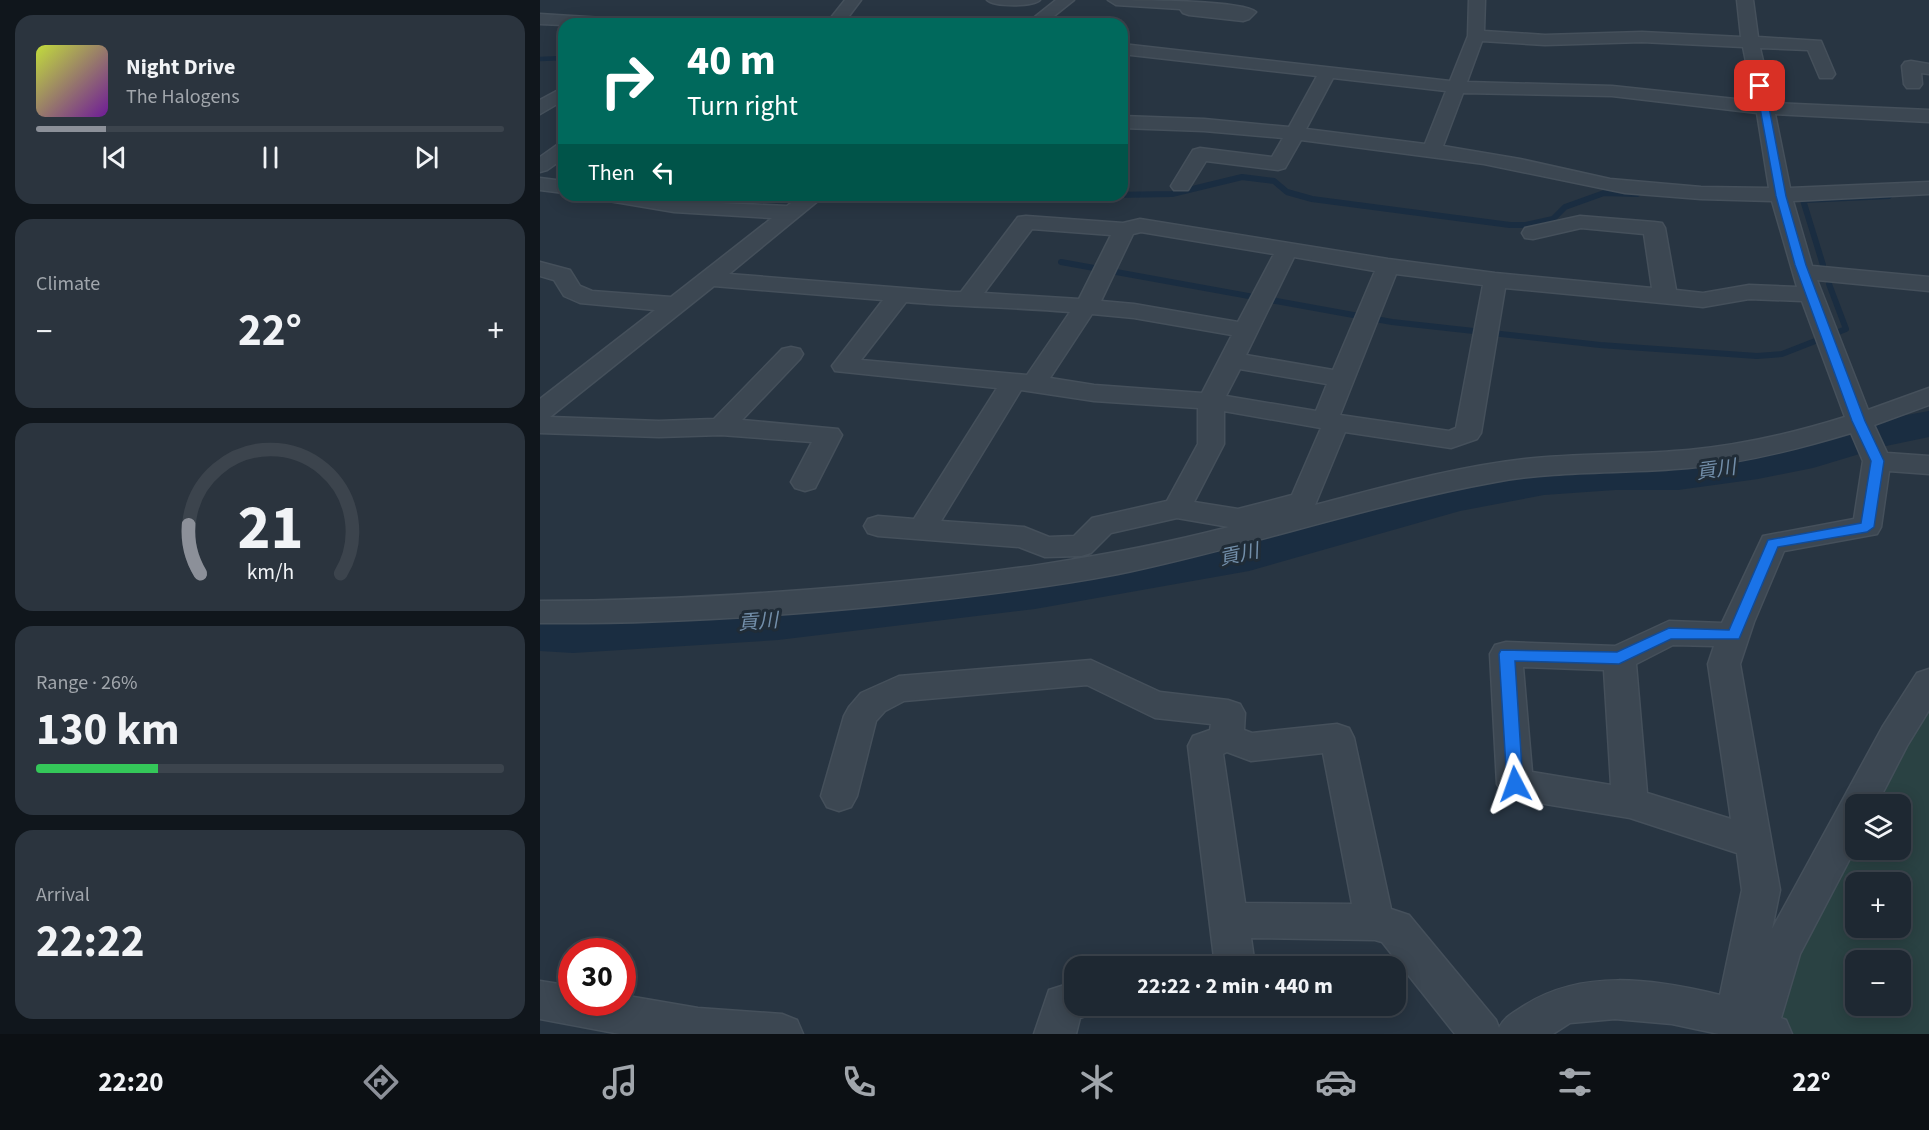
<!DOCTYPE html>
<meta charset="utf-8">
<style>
body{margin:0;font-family:"Source Sans 3","Noto Sans JP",sans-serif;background:#2b343e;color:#f1f3f6;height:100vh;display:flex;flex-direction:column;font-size:22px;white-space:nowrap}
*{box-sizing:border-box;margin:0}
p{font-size:20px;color:#a1a6ac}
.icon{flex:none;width:33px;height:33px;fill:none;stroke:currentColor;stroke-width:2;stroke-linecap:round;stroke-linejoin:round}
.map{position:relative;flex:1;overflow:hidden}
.panel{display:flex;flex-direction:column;gap:15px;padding:15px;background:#10161c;width:540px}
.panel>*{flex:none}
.banner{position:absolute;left:18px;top:18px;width:570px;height:183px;border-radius:18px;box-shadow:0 3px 15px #0003,0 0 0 2px #3c444d;background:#00695c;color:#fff;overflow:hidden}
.tools{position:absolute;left:1305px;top:794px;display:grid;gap:12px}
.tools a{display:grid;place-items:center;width:66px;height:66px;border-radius:12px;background:#1e2832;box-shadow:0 3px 15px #0003,0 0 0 2px #3c444d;font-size:30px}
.speed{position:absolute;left:18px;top:938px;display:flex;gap:12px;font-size:30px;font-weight:700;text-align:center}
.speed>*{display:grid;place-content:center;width:78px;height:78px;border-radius:50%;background:#1e2832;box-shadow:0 3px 15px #0003,0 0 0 2px #3c444d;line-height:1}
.speed .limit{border:9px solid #d22;background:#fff;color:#111}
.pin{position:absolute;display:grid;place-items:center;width:51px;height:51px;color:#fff;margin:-26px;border-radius:12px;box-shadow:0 3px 9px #0006}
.me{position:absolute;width:66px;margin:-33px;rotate:356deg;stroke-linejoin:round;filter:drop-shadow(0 0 4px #0008)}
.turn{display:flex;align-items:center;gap:21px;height:126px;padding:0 30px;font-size:27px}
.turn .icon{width:78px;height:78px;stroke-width:2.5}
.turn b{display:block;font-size:42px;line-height:51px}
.then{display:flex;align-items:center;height:57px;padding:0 30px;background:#0003;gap:12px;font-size:22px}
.big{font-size:45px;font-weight:700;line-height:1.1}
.panel .card{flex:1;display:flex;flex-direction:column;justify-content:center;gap:9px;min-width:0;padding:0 21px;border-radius:18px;background:#2b343e}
.panel .dial{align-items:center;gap:0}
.dial svg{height:156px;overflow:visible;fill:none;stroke:#3c444d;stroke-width:7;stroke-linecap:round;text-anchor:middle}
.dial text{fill:#f1f3f6;stroke:none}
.song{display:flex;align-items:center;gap:18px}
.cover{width:72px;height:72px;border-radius:9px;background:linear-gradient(135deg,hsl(70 70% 55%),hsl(280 70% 35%))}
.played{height:6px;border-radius:3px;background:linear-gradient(90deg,#8c9099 15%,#3c444d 15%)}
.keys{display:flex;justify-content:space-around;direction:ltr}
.heat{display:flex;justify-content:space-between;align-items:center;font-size:33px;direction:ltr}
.charge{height:9px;border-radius:4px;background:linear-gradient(90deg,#34c759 26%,#3c444d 0)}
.trip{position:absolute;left:524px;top:956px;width:342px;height:60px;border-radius:18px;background:#1e2832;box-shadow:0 3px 15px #0003,0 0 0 2px #3c444d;font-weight:700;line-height:60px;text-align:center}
.menu{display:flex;height:96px;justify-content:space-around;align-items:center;background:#0c1014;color:#a1a6ac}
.menu .icon{width:42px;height:42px}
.menu .on{color:#8c9099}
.menu b{font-size:27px;color:#f1f3f6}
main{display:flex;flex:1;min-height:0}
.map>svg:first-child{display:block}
</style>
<main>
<section class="panel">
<div class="card">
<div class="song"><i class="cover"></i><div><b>Night Drive</b><p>The Halogens</p></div></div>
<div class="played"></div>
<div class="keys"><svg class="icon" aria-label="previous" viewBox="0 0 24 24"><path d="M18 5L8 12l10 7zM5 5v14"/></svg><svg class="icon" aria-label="pause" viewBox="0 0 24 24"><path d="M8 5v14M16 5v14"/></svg><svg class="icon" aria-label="next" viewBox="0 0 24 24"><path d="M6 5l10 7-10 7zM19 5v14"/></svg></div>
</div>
<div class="card"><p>Climate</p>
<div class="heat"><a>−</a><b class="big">22°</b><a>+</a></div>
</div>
<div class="card dial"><svg viewBox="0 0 100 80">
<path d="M14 69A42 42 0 1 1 86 69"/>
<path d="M14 69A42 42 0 0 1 8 44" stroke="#8c9099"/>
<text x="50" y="56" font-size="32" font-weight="700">21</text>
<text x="50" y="72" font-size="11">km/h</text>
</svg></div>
<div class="card"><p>Range · 26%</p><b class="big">130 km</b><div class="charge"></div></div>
<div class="card"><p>Arrival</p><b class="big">22:22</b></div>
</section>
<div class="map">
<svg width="1389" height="1034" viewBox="0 0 1389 1034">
<rect width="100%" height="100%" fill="#283542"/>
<!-- green -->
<path fill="#2a4243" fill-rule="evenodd" d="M1389,711V1034H1234L1267,934L1315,835L1316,849H1360V804H1332ZM1316,882H1360V927H1316ZM1316,960H1360V1005H1316Z"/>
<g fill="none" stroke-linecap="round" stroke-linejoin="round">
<!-- stream-far1 -->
<path stroke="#1a2d41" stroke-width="4.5" d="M0,59L24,58"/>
<!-- stream -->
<path stroke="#1a2d41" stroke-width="6" d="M573,195L632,194L702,177L734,181L747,192L772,199L970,225H986L1013,219L1025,207L1064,193L1097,194
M1263,200L1283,265
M1265,200L1349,196
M521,262L852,322L1060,345L1217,356L1242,354L1306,329L1289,284"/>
<!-- river -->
<path fill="#1a2d41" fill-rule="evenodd" d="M1389,411V437L1346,446L1273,468L1218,479L1138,490H1075L1004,495L920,511L709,571L495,609L238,640L33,653L0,651V613L33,615L238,602L495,573L709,537L919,481L1004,465L1075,460H1138L1218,451L1269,441L1339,420Z"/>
<!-- minor casing -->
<g stroke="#45505b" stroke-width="3">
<path id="minor" d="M305,0H321L303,24H286Z
M447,0H500C493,7 454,7 447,0Z
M516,0H534L504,24H486Z
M568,0C594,0 703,0 716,12L709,19L703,21L649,15L643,13L640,9L576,5Z
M929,0H945L944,31L1005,35L1102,32L1201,37L1197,0H1213L1218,37L1281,41L1295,74L1292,78H1280L1268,50L1220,48L1233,103L1389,110V122L1235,114L1250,188L1389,182V194L1253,201L1272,266L1389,277V291L1277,280L1328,410L1389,388V405L1334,425L1347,453L1389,456V474L1349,471L1341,527L1337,534L1244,551L1214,622L1200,664L1240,890L1232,929L1343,726L1377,673L1389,669V710L1367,746L1337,804H1316V847L1260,954L1241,1018L1246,1020L1252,1034H1179L1132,1024L1075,1019L1030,1023L1013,1034H915L842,942L835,940L711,938L715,966H675L648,746L653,736L670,730L671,724L615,718L547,685L364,701L345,711L336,721L317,796L311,807L299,811L287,807L281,796L304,716L309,707L321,693L359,676L551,660L620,692L688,700L700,704L705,713L704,730L712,733L797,724L809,728L814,738L851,909L869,915L956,1020L959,1028C964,1017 973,1013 982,1007C1041,968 1114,979 1180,995L1202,890L1197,853L1090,818L975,799L963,794L957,784L950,654L955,645L966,642L1075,646L1129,621L1182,623L1223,536L1314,519L1323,461L1311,433C1258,449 1204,463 1148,468C1084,474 1019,470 955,482C828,505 705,548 578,574C500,589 420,598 340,606C227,617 114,624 0,623V601C105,601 209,595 313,586C440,575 565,559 689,527L637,518L571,533L551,553L541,556L505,557L479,547L338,536L328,533L324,526L328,519L338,516L374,519L457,388L295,371L292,366L343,300L174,286L10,417L119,421L174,419L242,349L251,347L260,349L263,354L260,359L202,420L298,429L302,435L275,488L265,491L255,488L251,482L272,442L181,435L119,437L0,433V399L115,310L40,303L24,296L14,280L0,276V262L30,270L40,286L52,291L131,297L232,218L134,212L57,199L54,195H96L158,202L247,206L262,195H285L189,274L413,292H421L478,217L486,216L583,223L600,219L848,259L955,273L1112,288L1104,234L1041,228L993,239L985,238L982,233L985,228L1040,216L1114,222L1122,223L1125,228L1136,290L1163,293L1209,285L1257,287L1232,201L1161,199L1085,193L944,164L761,140L745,168L738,170L666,161L648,190H634L631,186L653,150L660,148L732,157L743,138L664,131L582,128V116L664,119L749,127L777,76L582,54V44L910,81L928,36ZM942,41L1005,45L1102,42L1203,47L1214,101L1072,86L927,82ZM793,78L906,91L885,144L766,129ZM923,93L1072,96L1217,113L1229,188L1161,187L1070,179L980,159L903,146ZM492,229L571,235L539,299L444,293ZM601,232L734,254L698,322L594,304L561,301L593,234ZM754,257L835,271L793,370L706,355ZM856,274L943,285L916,428L909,431L800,415ZM965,288L1163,307L1209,299L1262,301L1305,417C1254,433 1202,445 1149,450C1094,455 1039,453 985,459C914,467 844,487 775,505L805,432L911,448L937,439L941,433ZM366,302C420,307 475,307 530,312L487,375L321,360ZM552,314L594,318L692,335L662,393L554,385L510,378ZM700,369L787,384L776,411L686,396ZM481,390L554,401L658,408V444L627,501L552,518L534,536L509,537L484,527L401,521ZM684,411L781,428L752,495L698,509L654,502L684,444ZM1133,645L1174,646L1168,664L1191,819L1107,793L1096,664ZM983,667L1064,670L1071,785L992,772ZM687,752L711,761L783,753L812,904L705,903L683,754Z
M0,14L63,18L248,19L256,24L24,25L0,24Z
M1371,61L1389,64V74L1381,73L1382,84L1379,88H1367L1364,84L1362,66L1365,62Z
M24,87V100L0,114V100Z
M24,143V158L7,170L0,172V157L17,145Z
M0,178L24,181V193L0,190Z
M0,981L32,986V1002H82V995L158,1008L242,1014L257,1020L263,1034H80L0,1019Z
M534,982V1005H552L548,1015L540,1018L536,1034H494L509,990Z"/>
</g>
<!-- minor -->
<use href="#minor" fill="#3c4752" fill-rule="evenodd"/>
</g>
<!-- route -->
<path fill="#1a73e8" stroke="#114b97" stroke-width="1.5" d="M1220,83L1225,86L1246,196L1266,265L1325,421L1344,461L1334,527L1327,532L1238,547L1199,639H1131L1079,664L975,661L983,784L981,789L975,791L969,789L967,784L959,654L961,650L1077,652L1129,628L1189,630L1228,540L1321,523L1331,461L1312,421L1255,265L1236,196L1216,86Z"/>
<g text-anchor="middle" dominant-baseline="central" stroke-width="6" stroke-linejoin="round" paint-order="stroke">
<!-- water labels -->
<g font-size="20" font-style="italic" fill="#738faa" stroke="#202c37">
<text transform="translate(1176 470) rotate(-8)">貢川</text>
<text transform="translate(699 555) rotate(-12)">貢川</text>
<text transform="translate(218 622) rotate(-4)">貢川</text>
</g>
</g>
</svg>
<div class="tools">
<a><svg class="icon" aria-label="layers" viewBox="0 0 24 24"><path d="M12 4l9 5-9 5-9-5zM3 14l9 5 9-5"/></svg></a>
<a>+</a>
<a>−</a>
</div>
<div class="speed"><div class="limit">30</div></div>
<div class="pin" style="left:1220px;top:86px;background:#d93025"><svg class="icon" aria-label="arrive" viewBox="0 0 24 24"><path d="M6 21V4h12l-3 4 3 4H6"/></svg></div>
<svg class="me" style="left:975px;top:784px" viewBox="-20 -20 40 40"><path d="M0-17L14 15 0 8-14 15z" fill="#1a73e8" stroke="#fff" stroke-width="4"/></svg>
<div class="trip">22:22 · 2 min · 440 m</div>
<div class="banner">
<div class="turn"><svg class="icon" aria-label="right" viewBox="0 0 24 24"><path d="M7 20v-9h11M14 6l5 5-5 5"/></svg><div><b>40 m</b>Turn right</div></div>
<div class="then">Then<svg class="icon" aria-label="left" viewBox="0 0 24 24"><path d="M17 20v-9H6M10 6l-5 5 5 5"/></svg></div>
</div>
</div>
</main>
<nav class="menu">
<b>22:20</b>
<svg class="icon on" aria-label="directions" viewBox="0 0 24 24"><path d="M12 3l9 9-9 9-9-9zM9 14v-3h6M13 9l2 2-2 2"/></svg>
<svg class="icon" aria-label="music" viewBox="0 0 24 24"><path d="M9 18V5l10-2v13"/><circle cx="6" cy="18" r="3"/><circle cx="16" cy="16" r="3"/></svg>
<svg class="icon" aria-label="phone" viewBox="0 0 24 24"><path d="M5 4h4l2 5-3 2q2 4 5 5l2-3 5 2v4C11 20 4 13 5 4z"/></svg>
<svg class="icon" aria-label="climate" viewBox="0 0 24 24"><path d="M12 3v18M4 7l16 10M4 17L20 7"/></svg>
<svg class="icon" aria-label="car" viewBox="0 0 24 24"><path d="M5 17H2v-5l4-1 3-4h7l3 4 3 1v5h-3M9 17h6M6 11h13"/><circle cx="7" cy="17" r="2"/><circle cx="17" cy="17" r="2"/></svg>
<svg class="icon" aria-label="filters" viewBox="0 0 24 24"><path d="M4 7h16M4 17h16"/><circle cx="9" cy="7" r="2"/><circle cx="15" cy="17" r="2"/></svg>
<b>22°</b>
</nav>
